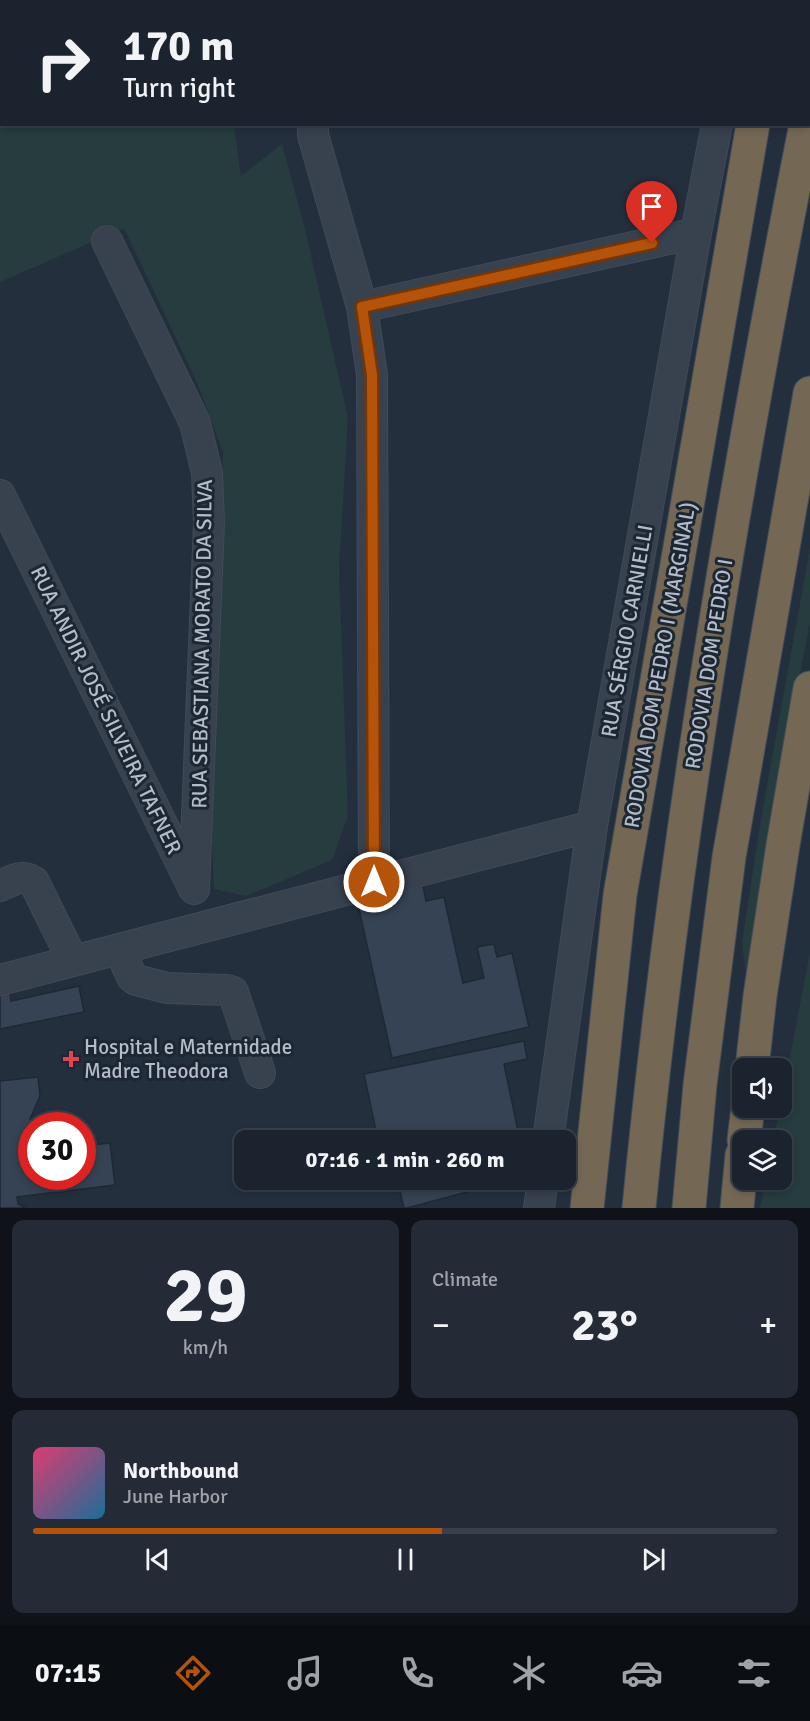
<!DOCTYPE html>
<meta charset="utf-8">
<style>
body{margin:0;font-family:Signika,sans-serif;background:#242b36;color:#f1f3f6;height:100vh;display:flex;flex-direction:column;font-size:22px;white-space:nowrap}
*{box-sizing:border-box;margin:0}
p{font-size:20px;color:#a0a4aa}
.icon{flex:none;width:33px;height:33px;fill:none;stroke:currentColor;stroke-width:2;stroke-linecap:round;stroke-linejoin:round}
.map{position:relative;height:1208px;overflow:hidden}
.side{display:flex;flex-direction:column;gap:12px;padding:12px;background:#0f1319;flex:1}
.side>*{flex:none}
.top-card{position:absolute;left:0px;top:0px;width:810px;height:126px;box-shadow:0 3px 9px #0003,0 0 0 2px #39404a;background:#1b232e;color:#f1f3f6;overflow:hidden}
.tools{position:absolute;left:732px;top:1058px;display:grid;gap:12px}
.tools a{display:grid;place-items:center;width:60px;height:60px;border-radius:12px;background:#1b232e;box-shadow:0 3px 9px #0003,0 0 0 2px #39404a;font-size:30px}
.speed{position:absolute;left:18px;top:1112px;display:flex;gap:12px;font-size:30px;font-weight:700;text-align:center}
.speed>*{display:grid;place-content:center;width:78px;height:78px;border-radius:50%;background:#1b232e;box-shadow:0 3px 9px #0003,0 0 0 2px #39404a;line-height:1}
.speed .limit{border:9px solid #d22;background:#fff;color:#111}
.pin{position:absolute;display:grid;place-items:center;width:51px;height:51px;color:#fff;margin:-62px -26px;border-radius:50% 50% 50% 0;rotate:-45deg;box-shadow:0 0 6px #0007}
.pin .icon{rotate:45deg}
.me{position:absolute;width:66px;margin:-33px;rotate:0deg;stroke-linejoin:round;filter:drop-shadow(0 0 4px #0008)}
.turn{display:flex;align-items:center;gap:21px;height:126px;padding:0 24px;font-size:27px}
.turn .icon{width:78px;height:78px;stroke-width:2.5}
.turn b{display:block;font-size:42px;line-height:51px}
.big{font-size:45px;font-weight:700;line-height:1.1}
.side .widget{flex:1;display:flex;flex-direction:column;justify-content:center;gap:9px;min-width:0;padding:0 21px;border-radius:12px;background:#242b36}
.side .dial{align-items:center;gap:0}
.dial b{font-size:78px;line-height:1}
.song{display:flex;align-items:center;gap:18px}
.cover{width:72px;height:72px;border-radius:9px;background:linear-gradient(135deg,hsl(340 70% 55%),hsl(200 70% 35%))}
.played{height:6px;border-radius:3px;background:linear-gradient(90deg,#b45309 55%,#39404a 55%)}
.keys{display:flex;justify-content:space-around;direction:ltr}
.heat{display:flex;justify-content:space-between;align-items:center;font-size:33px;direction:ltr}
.side .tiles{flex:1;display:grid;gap:12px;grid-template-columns:1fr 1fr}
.widget:last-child{grid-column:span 2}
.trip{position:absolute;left:234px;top:1130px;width:342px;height:60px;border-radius:12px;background:#1b232e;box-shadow:0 3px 9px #0003,0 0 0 2px #39404a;font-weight:700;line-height:60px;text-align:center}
.menu{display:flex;height:96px;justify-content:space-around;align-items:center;background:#0b0e12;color:#a0a4aa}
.menu .icon{width:42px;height:42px}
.menu .selected{color:#b45309}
.menu b{font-size:27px;color:#f1f3f6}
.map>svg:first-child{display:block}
</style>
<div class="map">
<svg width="810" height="1208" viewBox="0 0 810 1208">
<rect width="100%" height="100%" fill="#242f3e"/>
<!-- green -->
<path fill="#263c3f" d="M0,0L220,1L2,2V124L234,125L241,176L282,144L305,229L348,418L339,569L348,816L332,860L246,896L214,889L211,818L223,452L199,387L124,228L0,282Z
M810,548V623L790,723L746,977L742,942L761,819Z
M810,952V1208H760L766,1179H782V1140H773L780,1107H782V1099Z"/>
<!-- building -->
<path fill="#364354" stroke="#1f2835" stroke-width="1.5" d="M423,886L426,901L444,897L463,983L484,978L477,947L494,944L497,957L512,953L529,1027L392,1058L357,900Z
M79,986L84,1012L0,1029V995L10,993L11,1001Z
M524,1041L527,1059L504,1064L518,1131L475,1140H378L364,1074Z
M38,1077L40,1096L30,1119L44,1125H32V1176H82V1146L110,1143L115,1185L17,1197L18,1204L26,1208H0V1081Z
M397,1179H516L407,1208H404Z"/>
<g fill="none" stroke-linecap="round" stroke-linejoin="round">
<!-- minor casing -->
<g stroke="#414a57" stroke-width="32">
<path id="minor" d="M221,0V2
M300,2L301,0
M721,2L727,0
M313,124V135L362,307L372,375L374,882
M107,241L195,423L207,473L209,523L194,889
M362,307L696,233
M0,495L193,887
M0,886C12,881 23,873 34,882L73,961
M119,949L132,977L136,980L167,988L227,990L233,992L260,1073
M0,980L592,826
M548,1140L592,826L696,233L717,124
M539,1208L543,1179"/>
</g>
<!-- highway casing -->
<g stroke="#434c59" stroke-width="35">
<path id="highway" d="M774,2L775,0
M752,1068L760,996L783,845L810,688
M744,1140L748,1107
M587,1208L620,895L753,124
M639,1208C674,844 735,483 806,124
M689,1208L700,1085L729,857L810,393
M737,1208L742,1155"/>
</g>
<!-- minor -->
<use href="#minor" stroke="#38414e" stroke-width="30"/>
<!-- highway -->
<use href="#highway" stroke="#746855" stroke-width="33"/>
</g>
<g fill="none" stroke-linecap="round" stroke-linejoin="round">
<!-- route casing -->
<g stroke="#753606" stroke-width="15">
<path id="route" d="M374,882L372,375L362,307L652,243"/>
</g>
<!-- route -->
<use href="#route" stroke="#b45309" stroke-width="10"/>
</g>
<!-- markers -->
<path fill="#e0444e" stroke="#1d2633" stroke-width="2" d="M68 1050h6v6h6v6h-6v6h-6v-6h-6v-6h6z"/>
<g text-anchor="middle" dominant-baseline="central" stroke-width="6" stroke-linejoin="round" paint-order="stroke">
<!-- street labels -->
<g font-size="21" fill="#b4bcc9" stroke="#1d2633">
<text transform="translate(627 631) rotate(-80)">RUA SÉRGIO CARNIELLI</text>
<text transform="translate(202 644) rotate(-89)">RUA SEBASTIANA MORATO DA SILVA</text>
<text transform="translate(709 664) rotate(-81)">RODOVIA DOM PEDRO I</text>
<text transform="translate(660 665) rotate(-80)">RODOVIA DOM PEDRO I (MARGINAL)</text>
<text transform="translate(106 710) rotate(64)">RUA ANDIR JOSÉ SILVEIRA TAFNER</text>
</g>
<!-- poi labels -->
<g font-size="21" fill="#b4bcc9" stroke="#1d2633" text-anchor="start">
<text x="84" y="1047">Hospital e Maternidade<tspan x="84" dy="24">Madre Theodora</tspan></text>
</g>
</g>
</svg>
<div class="tools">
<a><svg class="icon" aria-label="sound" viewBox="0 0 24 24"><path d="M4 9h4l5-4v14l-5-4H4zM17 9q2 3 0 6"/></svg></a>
<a><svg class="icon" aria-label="layers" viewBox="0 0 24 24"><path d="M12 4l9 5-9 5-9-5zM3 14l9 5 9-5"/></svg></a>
</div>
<div class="speed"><div class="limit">30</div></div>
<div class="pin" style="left:652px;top:243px;background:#d93025"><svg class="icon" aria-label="arrive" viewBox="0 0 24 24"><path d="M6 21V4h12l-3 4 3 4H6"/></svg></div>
<svg class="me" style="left:374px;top:882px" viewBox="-20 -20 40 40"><circle r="17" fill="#b45309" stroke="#fff" stroke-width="3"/><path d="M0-11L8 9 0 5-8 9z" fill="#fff"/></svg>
<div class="trip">07:16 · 1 min · 260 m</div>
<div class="top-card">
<div class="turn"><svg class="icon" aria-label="right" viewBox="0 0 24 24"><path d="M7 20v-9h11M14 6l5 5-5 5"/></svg><div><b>170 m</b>Turn right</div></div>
</div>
</div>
<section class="side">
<div class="tiles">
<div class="widget dial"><b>29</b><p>km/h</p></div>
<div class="widget"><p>Climate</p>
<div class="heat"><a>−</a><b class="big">23°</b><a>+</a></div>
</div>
<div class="widget">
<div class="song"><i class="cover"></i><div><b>Northbound</b><p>June Harbor</p></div></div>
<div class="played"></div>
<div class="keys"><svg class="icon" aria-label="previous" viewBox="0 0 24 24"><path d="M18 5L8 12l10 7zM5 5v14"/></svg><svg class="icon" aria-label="pause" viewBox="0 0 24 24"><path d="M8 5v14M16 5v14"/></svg><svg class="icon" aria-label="next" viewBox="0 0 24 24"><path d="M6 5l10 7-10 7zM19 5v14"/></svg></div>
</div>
</div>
</section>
<nav class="menu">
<b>07:15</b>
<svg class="icon selected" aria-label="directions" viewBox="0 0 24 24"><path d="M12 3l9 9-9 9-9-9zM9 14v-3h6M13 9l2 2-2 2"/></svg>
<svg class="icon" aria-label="music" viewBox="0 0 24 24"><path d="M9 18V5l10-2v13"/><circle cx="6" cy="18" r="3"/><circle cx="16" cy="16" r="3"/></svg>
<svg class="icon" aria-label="phone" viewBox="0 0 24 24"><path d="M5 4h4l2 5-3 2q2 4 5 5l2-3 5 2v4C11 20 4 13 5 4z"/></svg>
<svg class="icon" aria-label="climate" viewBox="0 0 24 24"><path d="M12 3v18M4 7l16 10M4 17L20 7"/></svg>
<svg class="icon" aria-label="car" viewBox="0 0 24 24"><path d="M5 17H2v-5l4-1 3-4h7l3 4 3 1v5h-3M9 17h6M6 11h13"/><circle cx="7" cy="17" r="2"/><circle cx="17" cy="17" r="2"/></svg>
<svg class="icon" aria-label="filters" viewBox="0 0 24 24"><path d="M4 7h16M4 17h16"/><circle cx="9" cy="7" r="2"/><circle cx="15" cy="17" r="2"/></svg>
</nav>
